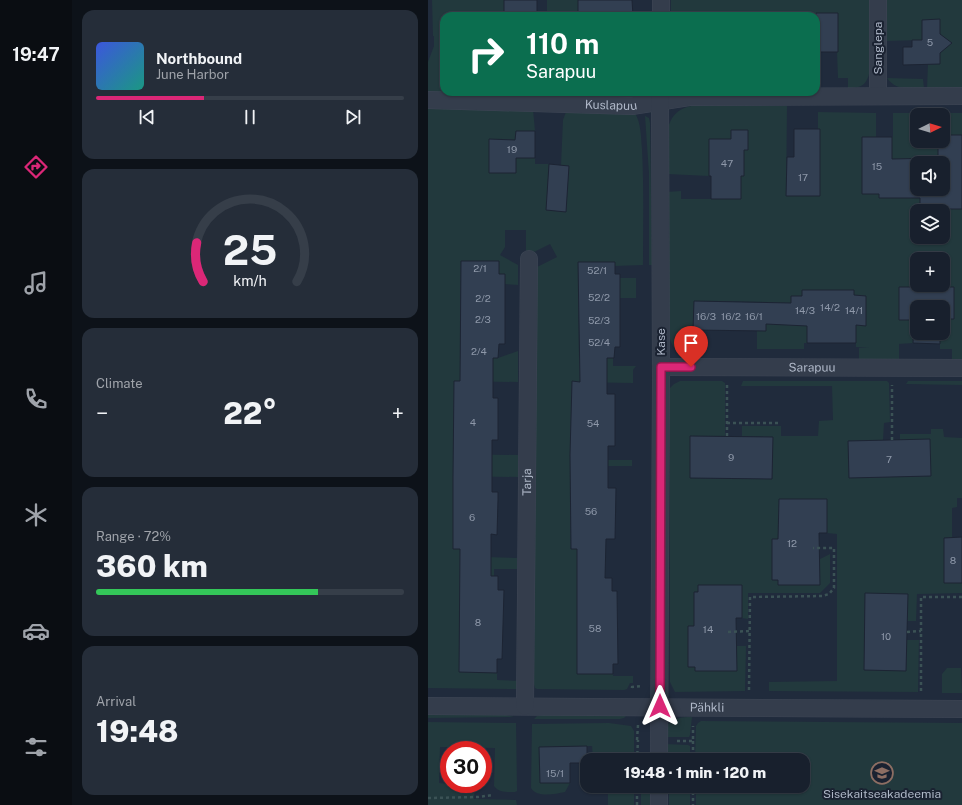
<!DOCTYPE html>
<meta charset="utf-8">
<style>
body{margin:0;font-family:"Public Sans",sans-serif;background:#252d39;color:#f1f3f6;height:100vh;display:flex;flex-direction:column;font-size:15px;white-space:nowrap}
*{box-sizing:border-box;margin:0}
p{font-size:13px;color:#9fa3aa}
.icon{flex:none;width:22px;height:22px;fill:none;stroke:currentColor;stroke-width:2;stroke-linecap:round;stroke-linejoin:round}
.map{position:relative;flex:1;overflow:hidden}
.drawer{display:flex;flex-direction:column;gap:10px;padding:10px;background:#0d1219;width:356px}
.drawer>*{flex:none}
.top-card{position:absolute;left:12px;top:12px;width:380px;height:84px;border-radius:12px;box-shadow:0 1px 3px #0004,0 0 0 1px #363e49;background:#0b6e4f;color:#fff;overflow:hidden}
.needle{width:26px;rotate:85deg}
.buttons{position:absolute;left:482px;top:108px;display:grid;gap:8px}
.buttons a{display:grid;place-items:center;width:40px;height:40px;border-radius:8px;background:#18202d;box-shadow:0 1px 3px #0004,0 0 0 1px #363e49;font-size:20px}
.speed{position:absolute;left:12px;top:741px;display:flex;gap:8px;font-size:20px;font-weight:700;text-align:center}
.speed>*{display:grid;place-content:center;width:52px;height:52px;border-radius:50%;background:#18202d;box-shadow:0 1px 3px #0004,0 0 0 1px #363e49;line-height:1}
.speed .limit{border:6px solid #d22;background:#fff;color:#111}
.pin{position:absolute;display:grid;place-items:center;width:34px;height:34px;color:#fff;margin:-41px -17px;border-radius:50% 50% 50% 0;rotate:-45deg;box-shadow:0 0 4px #0007}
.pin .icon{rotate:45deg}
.me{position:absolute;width:44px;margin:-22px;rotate:0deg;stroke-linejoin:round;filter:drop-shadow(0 0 3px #0008)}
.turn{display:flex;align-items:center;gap:14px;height:84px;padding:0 20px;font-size:18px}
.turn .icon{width:52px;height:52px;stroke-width:2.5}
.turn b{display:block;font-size:28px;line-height:34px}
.big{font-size:30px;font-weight:800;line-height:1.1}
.drawer .tile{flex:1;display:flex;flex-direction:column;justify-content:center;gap:6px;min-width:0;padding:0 14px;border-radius:12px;background:#252d39}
.drawer .dial{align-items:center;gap:0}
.dial svg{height:104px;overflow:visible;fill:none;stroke:#363e49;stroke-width:7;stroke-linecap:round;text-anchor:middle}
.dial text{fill:#f1f3f6;stroke:none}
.song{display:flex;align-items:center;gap:12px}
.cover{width:48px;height:48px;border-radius:6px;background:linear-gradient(135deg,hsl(230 70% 55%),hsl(170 70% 35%))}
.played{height:4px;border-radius:2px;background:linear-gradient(90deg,#db2777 35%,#363e49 35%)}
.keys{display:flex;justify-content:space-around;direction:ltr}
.heat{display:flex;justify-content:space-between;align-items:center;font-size:22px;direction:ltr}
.charge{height:6px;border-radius:3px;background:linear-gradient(90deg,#34c759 72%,#363e49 0)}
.trip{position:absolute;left:152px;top:753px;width:230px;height:40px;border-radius:12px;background:#18202d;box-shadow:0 1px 3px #0004,0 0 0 1px #363e49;font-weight:800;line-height:40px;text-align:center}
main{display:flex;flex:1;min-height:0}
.tabs{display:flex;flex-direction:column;width:72px;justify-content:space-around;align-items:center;background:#0a0d12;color:#9fa3aa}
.tabs .icon{width:28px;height:28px}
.tabs .active{color:#db2777}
.tabs b{font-size:18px;color:#f1f3f6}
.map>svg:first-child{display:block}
</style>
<main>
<nav class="tabs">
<b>19:47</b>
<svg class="icon active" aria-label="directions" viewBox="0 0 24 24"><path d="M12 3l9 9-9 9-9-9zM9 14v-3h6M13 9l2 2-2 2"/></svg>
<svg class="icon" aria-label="music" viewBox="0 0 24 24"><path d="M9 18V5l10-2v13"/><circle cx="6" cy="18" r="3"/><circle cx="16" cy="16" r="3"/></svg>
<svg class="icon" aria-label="phone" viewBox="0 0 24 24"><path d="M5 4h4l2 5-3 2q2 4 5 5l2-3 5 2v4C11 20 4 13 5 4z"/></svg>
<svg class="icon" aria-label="climate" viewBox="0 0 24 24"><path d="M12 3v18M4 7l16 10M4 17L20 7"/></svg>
<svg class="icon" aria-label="car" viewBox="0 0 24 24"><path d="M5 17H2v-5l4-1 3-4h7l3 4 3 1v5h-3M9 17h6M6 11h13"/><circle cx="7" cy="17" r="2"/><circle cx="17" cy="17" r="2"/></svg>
<svg class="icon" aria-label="filters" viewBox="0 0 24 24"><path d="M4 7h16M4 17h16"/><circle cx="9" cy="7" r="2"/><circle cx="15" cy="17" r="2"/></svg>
</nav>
<section class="drawer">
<div class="tile">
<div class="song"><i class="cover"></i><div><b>Northbound</b><p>June Harbor</p></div></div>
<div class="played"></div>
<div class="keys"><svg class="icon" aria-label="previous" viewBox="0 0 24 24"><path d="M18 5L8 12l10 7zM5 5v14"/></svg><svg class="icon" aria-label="pause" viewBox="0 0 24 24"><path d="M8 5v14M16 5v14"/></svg><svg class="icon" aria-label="next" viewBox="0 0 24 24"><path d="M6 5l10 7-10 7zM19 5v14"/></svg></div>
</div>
<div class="tile dial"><svg viewBox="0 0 100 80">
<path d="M14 69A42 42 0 1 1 86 69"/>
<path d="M14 69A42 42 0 0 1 9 39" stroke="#db2777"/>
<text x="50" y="56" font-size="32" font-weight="700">25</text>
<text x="50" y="72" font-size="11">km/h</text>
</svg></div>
<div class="tile"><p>Climate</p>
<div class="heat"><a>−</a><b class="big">22°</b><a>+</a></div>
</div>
<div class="tile"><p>Range · 72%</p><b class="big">360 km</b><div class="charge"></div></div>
<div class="tile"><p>Arrival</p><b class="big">19:48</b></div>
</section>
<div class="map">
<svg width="534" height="805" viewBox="0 0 534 805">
<rect width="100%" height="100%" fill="#202b3c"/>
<!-- green -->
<path fill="#22393d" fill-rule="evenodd" d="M4,0H76V16H16V92H100L98,95L0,94V62L6,46V36H5Z
M119,0H150V16H119Z
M243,0H441V74C438,86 432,88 420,88V78H410L409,52H388V16H243Z
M457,0H534V88H499L500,64H512V49L520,43C519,38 517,37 512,37V20H494V40L457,41Z
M459,78L495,79L496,88C481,88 468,91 459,78Z
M120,92H187L188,100L121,96Z
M0,106L105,109L107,131H88L87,140L61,139V173H88V158H107V164H121L118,210L138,212L141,166L133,165L135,120L138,112L207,113C213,123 213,137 214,149C216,188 215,227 215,265L187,266V262L150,263L151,358H185V366H208L205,370V383L144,382L179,460H204V466H165L177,549L178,564H170L149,578V673L185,674V676H205V683H202L199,689L196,690L109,689L107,688L106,684L109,267L129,257L122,244L104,253H98V230H77V247L72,255L90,265V285L77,284V274H71V261H33L32,358H70L90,351V382L26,381V454L90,455V477L25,476V549H58V557L89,558V569H66V576H32L31,672L69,673V680L93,681L89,689L0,688Z
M263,106H359L358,195H392V130L390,129V112L448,113V137L434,138V194H451V198H464V137H465V113H534V361H524V349H512V333H515V319H526V288L471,287L486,320L485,343L471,344V361L431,360V348H441L428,347V325H438V296L426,295V290H374V296H364L363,325L379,326V343H376V349H329V331H338V302L266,301L265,329L275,330L274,349H264V360C254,358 245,349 242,339L238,192L253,191V199H313V176L316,175V150L320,149V130H303V139H281V176L239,174C239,150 231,112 263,106ZM489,115H515V141H489ZM489,163H515V189H489ZM489,211H515V237H489ZM489,259H515V285H489Z
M217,116L221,118L222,123L224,265H221V173Z
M192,278H208V298H192V295H187L192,283Z
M252,381H294L297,383V436H262V478L344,479L345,437L314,436V426H353V436H390L391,421L405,420L404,386H313L315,381H459L461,383L462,422L456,423L455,440L420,441L421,478L502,476L472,440V434H503V429H515L516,437L534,438V498H529V507L524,508V537L516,538V583H534V593L489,594L488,621H479V594H437L436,670L478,671L479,640H491L490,692L341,691V682L409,681V534L399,533V499L351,506L350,539H344V580L392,585V559L402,554V583L392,593H320V619L314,618V585L266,592V626H260L261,667H267L268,671H308L309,646H318L317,691L247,692L242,682V388L246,384Z
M480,381H534V385L478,384Z
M519,668H533L534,693H514V674Z
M0,715H78L86,717L0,718Z
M115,715L198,716L196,718L192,719H106L109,716Z
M264,717L262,735L261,737H238V727C244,718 253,717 264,717Z
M273,721L534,723V805H268V786H375V760H267L268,726L270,723Z
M0,722L88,723L89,788V791L87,792C79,792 71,793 66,786L67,748L12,747L11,783L21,784H47L46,799L88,800L89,805H0Z
M181,723L203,726L206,731V760H165L164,746L112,747V783H142L137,792C127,794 109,798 103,788L104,724Z
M237,744L260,745L262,746V760H239Z
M180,786H206V805H180Z
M213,786H224V805H213Z
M241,786H262V805H241Z"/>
<!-- building -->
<path fill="#323f52" stroke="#1c2433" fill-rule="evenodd" d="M76,0H109V16H76Z
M150,0H204L205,16H150Z
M388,13H410V52H389Z
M512,19V34L524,43L512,53V64L475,65V47H484V40H494V20Z
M366,129H392V196H358L359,157H366Z
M303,130H320V150H316V176H313V199H283V176H281V139H303Z
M88,131H107V158H88V173H61V139L87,140Z
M515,135H534V209H492V198H451V194H434V137H464V159L510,158V141H515ZM489,163H515V189H489Z
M121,164L141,166L138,212L118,210Z
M33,261H71V274H77V344H71L70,358H65V398H70V440H64V492H70V500L69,535L63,534V576H70V590H76L74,659H69V673L31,672L32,549H25V476L26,381H32Z
M150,262H187V274H192V347H187L186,358H179V394H187V446H180V488H188L187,539H178L177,578H184V591H189L190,664H185V674H149V549H143L142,455L144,381L152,382Z
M471,287H526V319H515V307H489V333H512V344L485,343L486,320H471Z
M374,290H426V295L438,296V326L428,325V343H379V326L338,324V331L265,330L266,301L363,303V296H374Z
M262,436L345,437L344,479L262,478Z
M502,439L503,476L421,478L420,441Z
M351,499H399V533H391L392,585H350V580H344V539H350Z
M534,537V583H516V538Z
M270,585H314V618H308L309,671H267V667H260V626H266V592H270Z
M437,593L480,594L478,671L436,670Z
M159,746V763H142V783H112L111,747Z"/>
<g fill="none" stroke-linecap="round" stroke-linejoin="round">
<!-- minor casing -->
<g stroke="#3e4655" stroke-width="18">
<g id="minor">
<path d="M450,0V96"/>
<path d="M233,16V0"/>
<path id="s1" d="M0,100L204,106L261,97L534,96"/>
<path id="s2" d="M233,367L534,368"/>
<path id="s3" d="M0,706L534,709"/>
<path id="s4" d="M97,706L101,259"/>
<path d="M231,760L233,380L232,92"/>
<path d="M231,805V786"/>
</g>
</g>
<!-- path -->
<path stroke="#3b5255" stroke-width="2.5" stroke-dasharray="3 3" stroke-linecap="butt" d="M299,385V436
M299,423H353
M464,440V385
M300,632L322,631
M479,632L493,631
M204,688V687L214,686
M321,690L322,597L394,596L401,594L406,588V548H385
M493,691V597H534
M209,740L210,725
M249,741H265V726
M265,741V760
M209,760L210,740
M265,786V805
M0,798L50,797L65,795
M209,805V786"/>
<!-- minor -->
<use href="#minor" stroke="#343d4c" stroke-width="17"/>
</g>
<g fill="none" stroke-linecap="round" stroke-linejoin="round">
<!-- route casing -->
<g stroke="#8e194d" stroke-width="10">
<path id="route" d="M232,706L233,367H263"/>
</g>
<!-- route -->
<use href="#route" stroke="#db2777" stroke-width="7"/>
</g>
<!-- icons -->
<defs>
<g id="university-ring" transform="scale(1.15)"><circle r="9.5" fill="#1a2231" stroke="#8d6e63" stroke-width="1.5"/><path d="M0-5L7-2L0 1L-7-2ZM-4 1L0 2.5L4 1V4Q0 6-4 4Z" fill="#8d6e63"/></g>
</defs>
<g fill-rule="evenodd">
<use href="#university-ring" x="454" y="773"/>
</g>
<g text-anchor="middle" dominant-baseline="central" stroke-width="4" stroke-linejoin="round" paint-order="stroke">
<!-- number labels -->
<g font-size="10" fill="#8e98a9">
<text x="502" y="42">5</text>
<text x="84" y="149">19</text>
<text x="299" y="163">47</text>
<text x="449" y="166">15</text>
<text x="375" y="177">17</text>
<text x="52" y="268">2/1</text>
<text x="169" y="270">52/1</text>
<text x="171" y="297">52/2</text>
<text x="55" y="298">2/2</text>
<text x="402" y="307">14/2</text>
<text x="377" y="310">14/3</text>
<text x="426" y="310">14/1</text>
<text x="278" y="316">16/3</text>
<text x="303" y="316">16/2</text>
<text x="326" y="316">16/1</text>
<text x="55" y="319">2/3</text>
<text x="171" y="320">52/3</text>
<text x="171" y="342">52/4</text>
<text x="51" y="351">2/4</text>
<text x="45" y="422">4</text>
<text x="165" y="423">54</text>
<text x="303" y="457">9</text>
<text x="461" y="459">7</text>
<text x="163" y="511">56</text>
<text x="44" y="517">6</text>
<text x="364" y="543">12</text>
<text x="525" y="560">8</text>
<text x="50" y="622">8</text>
<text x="167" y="628">58</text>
<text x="280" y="629">14</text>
<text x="458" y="636">10</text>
<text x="127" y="773">15/1</text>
</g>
<!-- street labels -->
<g font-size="12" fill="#afb8c8" stroke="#1a2231">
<text transform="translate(450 48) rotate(-90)">Sanglepa</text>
<text stroke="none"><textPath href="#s1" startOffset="183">Kuslapuu</textPath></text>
<text transform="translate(233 342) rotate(-90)">Kase</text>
<text stroke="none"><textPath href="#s2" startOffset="151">Sarapuu</textPath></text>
<text stroke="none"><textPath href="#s4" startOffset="224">Tarja</textPath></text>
<text stroke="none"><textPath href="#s3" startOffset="279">Pähkli</textPath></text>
</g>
<!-- poi labels -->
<g font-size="12" fill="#afb8c8" stroke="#1a2231">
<text x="454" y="794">Sisekaitseakadeemia</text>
</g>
</g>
</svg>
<div class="buttons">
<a><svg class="needle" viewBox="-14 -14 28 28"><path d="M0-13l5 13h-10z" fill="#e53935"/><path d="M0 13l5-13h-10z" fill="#9fa3aa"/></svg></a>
<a><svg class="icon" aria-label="sound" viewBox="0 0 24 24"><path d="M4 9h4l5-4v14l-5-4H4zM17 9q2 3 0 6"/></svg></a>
<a><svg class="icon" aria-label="layers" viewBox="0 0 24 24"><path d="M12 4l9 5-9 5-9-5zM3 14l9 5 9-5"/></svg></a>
<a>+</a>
<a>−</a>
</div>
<div class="speed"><div class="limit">30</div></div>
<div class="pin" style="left:263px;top:367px;background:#d93025"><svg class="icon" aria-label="arrive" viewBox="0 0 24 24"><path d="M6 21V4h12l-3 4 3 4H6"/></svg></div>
<svg class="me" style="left:232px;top:706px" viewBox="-20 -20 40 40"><path d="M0-17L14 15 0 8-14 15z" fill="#db2777" stroke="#fff" stroke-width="4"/></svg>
<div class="trip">19:48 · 1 min · 120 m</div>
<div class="top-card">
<div class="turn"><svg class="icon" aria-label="right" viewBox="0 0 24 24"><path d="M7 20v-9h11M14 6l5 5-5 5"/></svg><div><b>110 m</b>Sarapuu</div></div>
</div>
</div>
</main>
